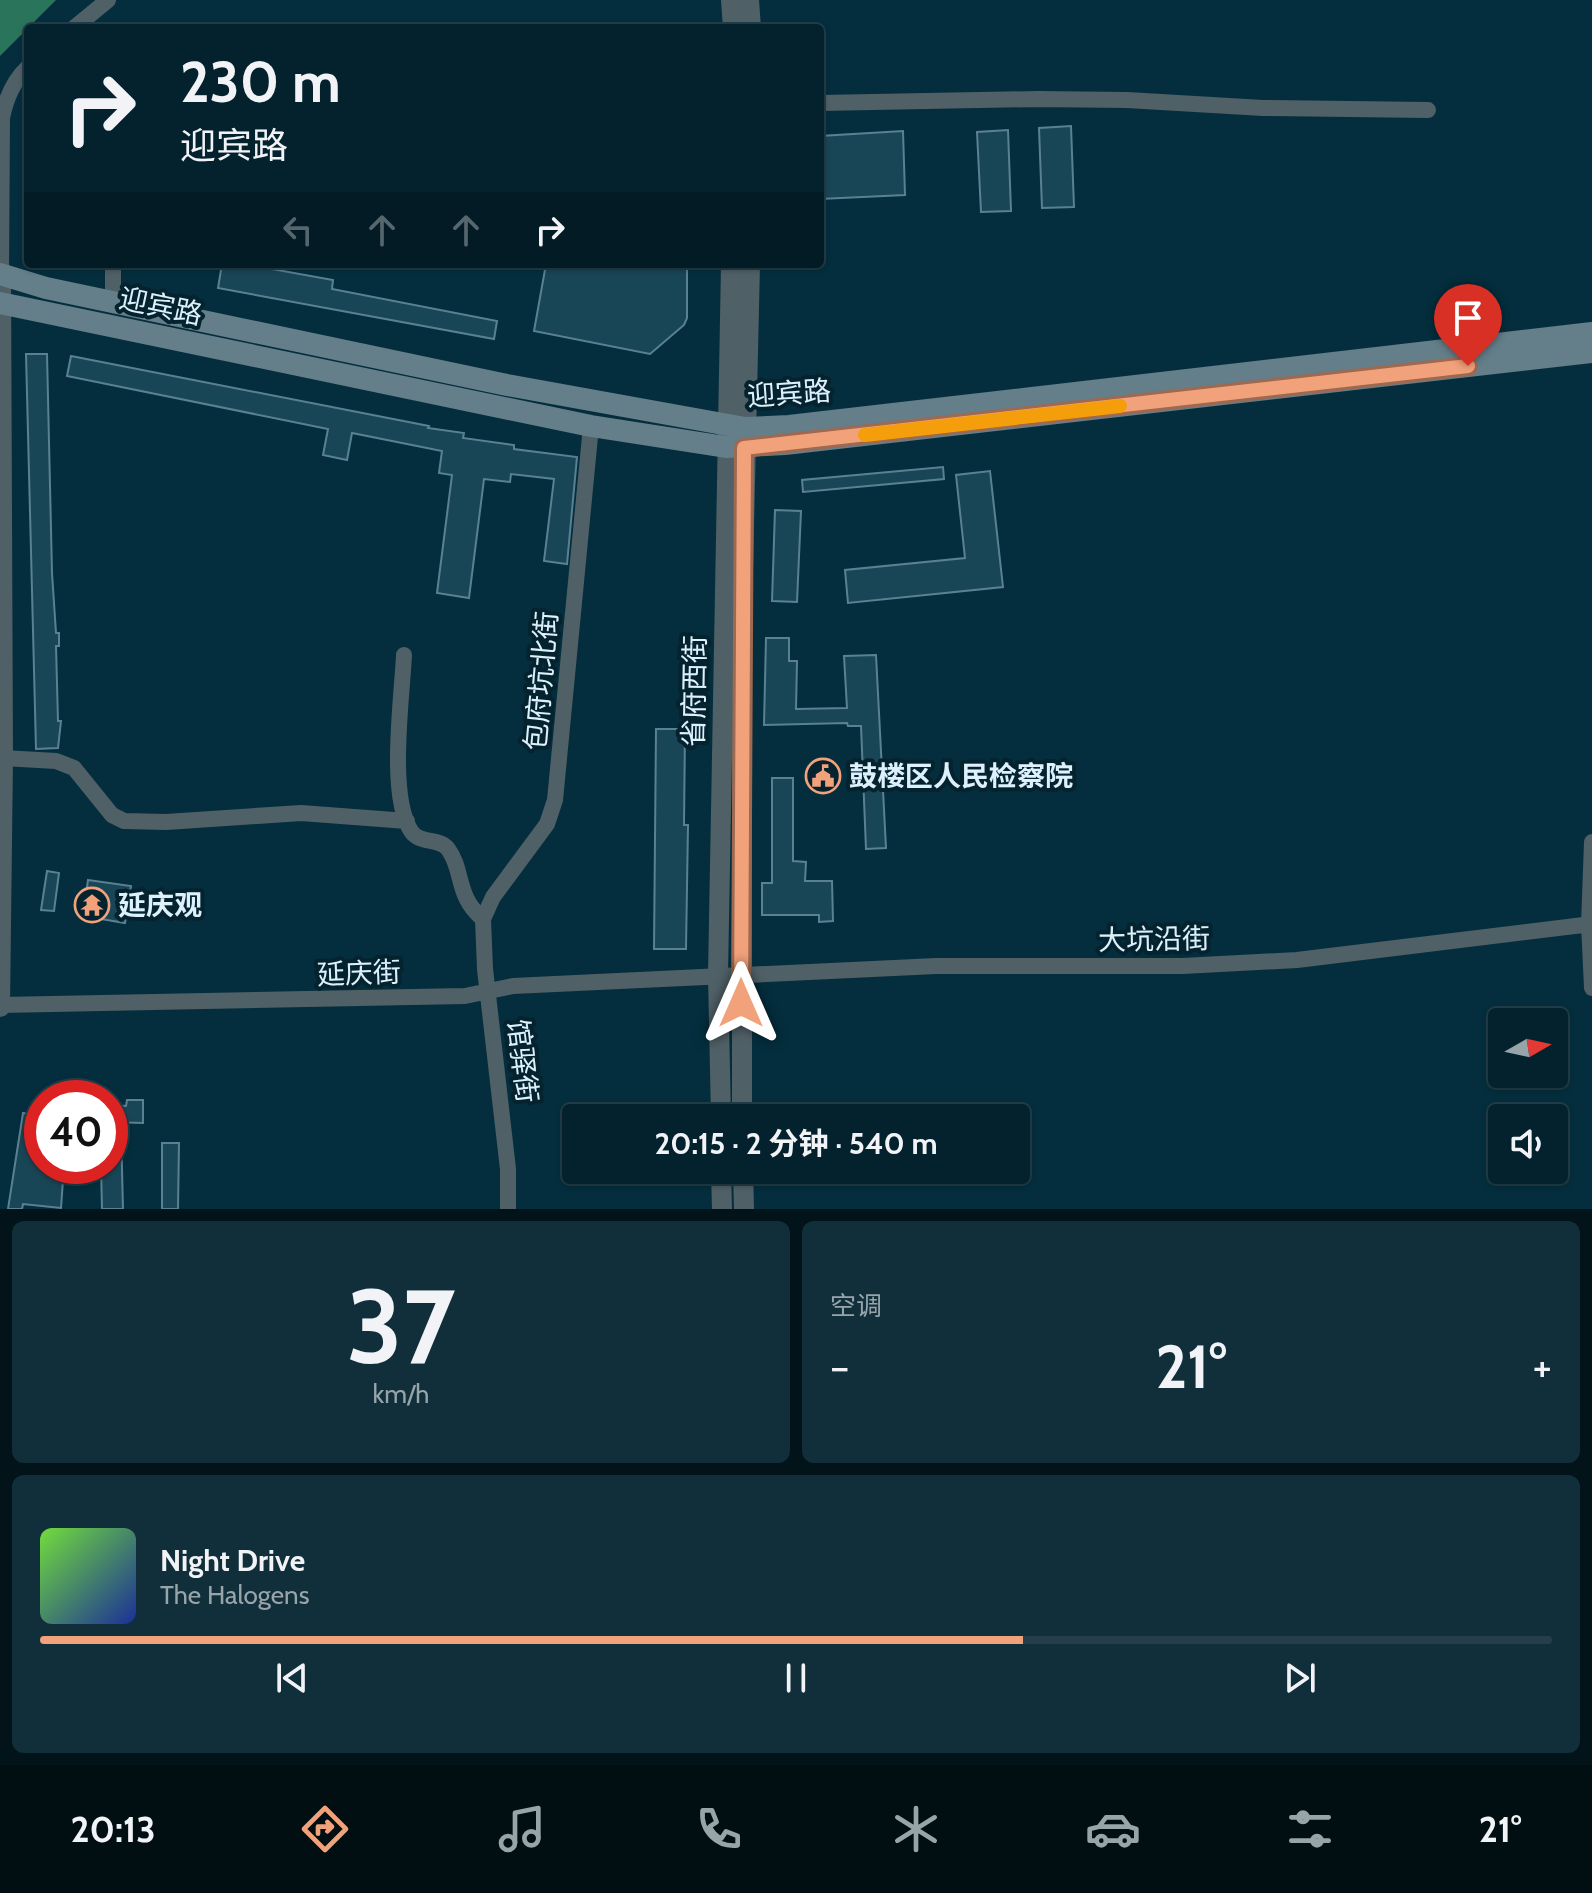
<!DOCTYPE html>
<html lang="zh">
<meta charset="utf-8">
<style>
body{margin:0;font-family:Cabin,"Noto Sans SC",sans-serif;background:#112f3a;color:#f1f3f6;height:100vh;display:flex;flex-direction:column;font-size:30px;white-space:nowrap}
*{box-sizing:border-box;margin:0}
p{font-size:26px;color:#97a4aa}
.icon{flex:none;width:44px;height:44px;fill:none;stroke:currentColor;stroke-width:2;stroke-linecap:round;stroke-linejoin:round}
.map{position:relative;height:1209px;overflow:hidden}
.side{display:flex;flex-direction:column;gap:12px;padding:12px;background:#021319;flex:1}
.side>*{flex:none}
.guide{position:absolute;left:24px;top:24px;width:800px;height:244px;border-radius:8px;box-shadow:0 2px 6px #0004,0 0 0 2px #243f4a;background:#03222e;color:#f1f3f6;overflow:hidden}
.needle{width:52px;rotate:81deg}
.fabs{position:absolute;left:1488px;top:1008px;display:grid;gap:16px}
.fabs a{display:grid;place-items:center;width:80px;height:80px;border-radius:8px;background:#03222e;box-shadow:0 2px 6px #0004,0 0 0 2px #243f4a;font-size:40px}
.speed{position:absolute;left:24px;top:1080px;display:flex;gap:16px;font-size:40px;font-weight:700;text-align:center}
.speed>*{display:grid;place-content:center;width:104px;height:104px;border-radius:50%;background:#03222e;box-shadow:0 2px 6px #0004,0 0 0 2px #243f4a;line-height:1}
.speed .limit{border:12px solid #d22;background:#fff;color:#111}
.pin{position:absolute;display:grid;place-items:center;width:68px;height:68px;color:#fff;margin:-82px -34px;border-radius:50% 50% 50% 0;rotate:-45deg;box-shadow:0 0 8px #0007}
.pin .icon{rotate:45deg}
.me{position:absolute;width:88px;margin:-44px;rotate:0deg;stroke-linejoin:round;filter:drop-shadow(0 0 6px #0008)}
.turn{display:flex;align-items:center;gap:28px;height:168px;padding:0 24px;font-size:36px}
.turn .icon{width:104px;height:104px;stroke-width:2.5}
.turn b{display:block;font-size:56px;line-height:68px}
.lanes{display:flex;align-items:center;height:76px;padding:0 24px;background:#0003;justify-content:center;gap:40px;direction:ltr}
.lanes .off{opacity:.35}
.big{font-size:60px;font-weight:700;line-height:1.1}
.side .tile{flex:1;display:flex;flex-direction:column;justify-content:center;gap:12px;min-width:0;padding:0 28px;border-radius:12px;background:#112f3a}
.side .dial{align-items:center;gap:0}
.dial b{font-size:104px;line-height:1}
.song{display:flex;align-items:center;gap:24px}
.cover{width:96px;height:96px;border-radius:12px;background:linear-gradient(135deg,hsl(100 70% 55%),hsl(230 70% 35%))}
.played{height:8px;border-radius:4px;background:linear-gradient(90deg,#f1a27b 65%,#243f4a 65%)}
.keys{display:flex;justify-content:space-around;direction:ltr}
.heat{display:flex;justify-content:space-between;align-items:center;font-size:44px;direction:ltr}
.side .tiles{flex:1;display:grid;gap:12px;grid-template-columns:1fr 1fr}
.tile:last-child{grid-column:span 2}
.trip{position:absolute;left:562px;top:1104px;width:468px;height:80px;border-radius:8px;background:#03222e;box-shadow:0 2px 6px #0004,0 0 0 2px #243f4a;font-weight:700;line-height:80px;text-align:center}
.tabs{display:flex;height:128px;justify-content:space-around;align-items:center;background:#010e12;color:#97a4aa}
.tabs .icon{width:56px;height:56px}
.tabs .selected{color:#f1a27b}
.tabs b{font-size:36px;color:#f1f3f6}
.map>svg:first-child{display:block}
</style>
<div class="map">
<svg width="1592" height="1209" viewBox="0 0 1592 1209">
<rect width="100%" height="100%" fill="#042e3d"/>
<!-- water -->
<path fill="#2a745b" d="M0,0H56L0,56Z"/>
<!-- building -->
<path fill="#194657" stroke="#5a8192" stroke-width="2" d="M1071,126L1074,207L1042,208L1039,128Z
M1008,130L1011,211L981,212L977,132Z
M903,131L905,195L820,199V136Z
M222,264H244L333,280L332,289L497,321L494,339L218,288Z
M546,264H687V318L684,325L650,354L534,331Z
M26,354H47L52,573L56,633H59V646H56L58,721H61L58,748L36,749Z
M71,356L429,426L428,428L464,433L463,438L514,445V449L577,457L567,564L544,561L554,479L511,474L510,482L484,479L469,598L437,593L452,475L439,473L442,451L352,433L347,460L323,455L328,429L67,376Z
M943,467L944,479L803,492L802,480Z
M990,471L1003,587L848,603L845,570L965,558L956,475Z
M775,510L801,511L797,602L772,601Z
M766,638H789V661H797L796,709L847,708L844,656L876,655L886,848L866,849L861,726H848L847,723L764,725Z
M656,729H685L684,825H688L686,949H654Z
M772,778H793V861L806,862L805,881H832L833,921L819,922V915H762V883H772Z
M47,871L59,873L54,911L41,910Z
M88,880L131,886L125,923L83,916Z
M127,1100H143V1123L110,1122V1105L126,1106Z
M23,1113L42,1116V1166H64L61,1208L23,1204L22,1209H8Z
M110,1128H121L123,1209H102L101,1166H110Z
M162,1143H179L178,1209H162Z"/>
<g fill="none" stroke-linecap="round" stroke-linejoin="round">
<!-- minor -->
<path stroke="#506067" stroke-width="16" d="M74,28L108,0
M820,103L1038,99L1127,100L1263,108L1428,110
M1,274L2,118C6,98 13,81 28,67
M113,302V264
M404,655C402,698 388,795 411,831C420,845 439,837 448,849C464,870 455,896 483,919
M3,758L56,761L74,768L112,815L124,821L166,822L301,813L407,821
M1592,842L1589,924L1592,988
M0,1005L465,996L513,986L936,966H1183L1297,960L1592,924
M508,1209V1169L485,969L483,919L493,897L547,824L555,800L591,426"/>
<!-- tertiary -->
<path stroke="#506067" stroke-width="20" d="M731,0L733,28
M749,0L751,28
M0,1007L3,758L1,274
M721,1118L718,975L731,264
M742,1118V614L750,264
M721,1170L722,1209
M743,1170L744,1209"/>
<!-- secondary -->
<path stroke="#647e8a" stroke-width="22" d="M0,274L46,288L507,385L745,428L789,426L1592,333
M0,303L591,426L726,447L785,444L1592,352"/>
</g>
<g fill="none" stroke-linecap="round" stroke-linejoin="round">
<!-- route casing -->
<g stroke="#9d6950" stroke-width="20">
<path id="route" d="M741,1003L744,448L1468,366"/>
</g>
<!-- route -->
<use href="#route" stroke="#f1a27b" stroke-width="14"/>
<!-- slow -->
<path stroke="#f59e0b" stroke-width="14" d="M865,435L1120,406"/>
</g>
<!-- icons -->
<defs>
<g id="civic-ring" transform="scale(1.8)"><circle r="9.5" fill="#05232f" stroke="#f1a27b" stroke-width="1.5"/><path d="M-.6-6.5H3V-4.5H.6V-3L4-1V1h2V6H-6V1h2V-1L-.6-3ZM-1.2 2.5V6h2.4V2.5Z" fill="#f1a27b"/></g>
<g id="temple-ring" transform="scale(1.8)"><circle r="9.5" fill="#05232f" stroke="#f1a27b" stroke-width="1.5"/><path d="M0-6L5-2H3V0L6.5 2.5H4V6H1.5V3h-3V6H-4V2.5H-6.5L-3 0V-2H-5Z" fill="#f1a27b"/></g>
</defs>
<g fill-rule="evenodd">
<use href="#civic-ring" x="823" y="776"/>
<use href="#temple-ring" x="92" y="905"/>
</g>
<g text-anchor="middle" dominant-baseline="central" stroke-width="8" stroke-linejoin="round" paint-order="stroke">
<!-- street labels -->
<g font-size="28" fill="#dcf1fb" stroke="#05232f">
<text transform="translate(161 306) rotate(12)">迎宾路</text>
<text transform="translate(789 393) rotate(-4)">迎宾路</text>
<text transform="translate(541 681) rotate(-85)">包府坑北街</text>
<text transform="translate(694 691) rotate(-89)">省府西街</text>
<text transform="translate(1154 939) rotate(-1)">大坑沿街</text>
<text transform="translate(359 973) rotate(-2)">延庆街</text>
<text transform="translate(523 1061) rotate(83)">馆驿街</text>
</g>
<!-- poi labels -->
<g font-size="28" font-weight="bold" fill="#dcf1fb" stroke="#05232f" text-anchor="start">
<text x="849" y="776">鼓楼区人民检察院</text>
<text x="118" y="905">延庆观</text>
</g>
</g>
</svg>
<div class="fabs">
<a><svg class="needle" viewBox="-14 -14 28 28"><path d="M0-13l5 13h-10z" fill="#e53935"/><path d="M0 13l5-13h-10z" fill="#97a4aa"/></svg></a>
<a><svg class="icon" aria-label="sound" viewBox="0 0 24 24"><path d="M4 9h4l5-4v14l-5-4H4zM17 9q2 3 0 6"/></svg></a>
</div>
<div class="speed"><div class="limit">40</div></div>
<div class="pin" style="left:1468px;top:366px;background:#d93025"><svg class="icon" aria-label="arrive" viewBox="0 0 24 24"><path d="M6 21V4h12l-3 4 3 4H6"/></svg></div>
<svg class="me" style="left:741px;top:1003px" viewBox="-20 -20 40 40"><path d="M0-17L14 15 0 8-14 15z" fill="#f1a27b" stroke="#fff" stroke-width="4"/></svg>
<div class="trip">20:15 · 2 分钟 · 540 m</div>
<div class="guide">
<div class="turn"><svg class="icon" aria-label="right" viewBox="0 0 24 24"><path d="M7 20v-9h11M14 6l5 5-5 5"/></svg><div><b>230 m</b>迎宾路</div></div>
<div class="lanes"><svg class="icon off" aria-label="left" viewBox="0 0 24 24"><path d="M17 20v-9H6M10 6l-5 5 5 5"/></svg><svg class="icon off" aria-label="ahead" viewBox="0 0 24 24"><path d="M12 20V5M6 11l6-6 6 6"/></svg><svg class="icon off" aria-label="ahead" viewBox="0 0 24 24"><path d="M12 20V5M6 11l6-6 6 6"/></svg><svg class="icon" aria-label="right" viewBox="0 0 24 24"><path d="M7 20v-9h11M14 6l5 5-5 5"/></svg></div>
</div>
</div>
<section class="side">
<div class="tiles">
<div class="tile dial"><b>37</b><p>km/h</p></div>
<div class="tile"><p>空调</p>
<div class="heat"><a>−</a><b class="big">21°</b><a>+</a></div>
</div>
<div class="tile">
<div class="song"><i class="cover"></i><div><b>Night Drive</b><p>The Halogens</p></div></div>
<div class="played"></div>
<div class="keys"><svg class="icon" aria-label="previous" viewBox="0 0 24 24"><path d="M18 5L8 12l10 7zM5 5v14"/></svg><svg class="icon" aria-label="pause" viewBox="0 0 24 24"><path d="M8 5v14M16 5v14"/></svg><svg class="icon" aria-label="next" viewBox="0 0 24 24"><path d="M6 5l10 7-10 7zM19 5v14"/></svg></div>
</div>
</div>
</section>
<nav class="tabs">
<b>20:13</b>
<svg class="icon selected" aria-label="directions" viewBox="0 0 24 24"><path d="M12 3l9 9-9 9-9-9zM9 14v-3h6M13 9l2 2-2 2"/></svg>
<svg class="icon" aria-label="music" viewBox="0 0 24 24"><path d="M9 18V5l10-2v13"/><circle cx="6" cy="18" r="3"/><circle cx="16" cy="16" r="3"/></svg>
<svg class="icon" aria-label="phone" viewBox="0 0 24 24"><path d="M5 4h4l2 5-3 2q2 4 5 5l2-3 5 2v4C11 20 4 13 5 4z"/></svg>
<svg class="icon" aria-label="climate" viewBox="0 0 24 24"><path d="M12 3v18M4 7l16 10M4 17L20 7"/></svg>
<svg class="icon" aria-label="car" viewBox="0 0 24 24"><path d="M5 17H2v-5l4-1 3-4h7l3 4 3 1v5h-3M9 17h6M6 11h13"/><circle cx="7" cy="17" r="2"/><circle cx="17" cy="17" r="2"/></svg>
<svg class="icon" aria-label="filters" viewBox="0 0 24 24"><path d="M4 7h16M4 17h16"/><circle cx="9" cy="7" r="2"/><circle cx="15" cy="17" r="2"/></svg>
<b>21°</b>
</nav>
